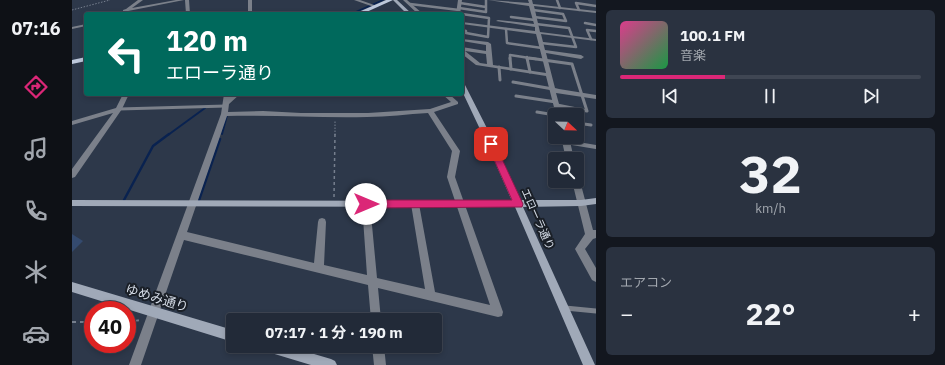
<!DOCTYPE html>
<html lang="ja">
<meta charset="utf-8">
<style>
body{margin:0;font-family:"IBM Plex Sans","Noto Sans JP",sans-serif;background:#2a3240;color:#f1f3f6;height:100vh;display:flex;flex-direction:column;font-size:15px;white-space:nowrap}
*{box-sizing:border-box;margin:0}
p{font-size:13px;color:#a2a7ae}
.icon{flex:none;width:22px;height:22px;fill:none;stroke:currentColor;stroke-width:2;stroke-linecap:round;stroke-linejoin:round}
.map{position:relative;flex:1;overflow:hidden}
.panel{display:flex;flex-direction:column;gap:10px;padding:10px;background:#13171f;width:349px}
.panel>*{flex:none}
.top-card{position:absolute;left:12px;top:12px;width:380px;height:84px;border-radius:4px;box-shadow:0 2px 6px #0003,0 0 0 1px #3f4653;background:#00695c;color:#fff;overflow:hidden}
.needle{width:26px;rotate:112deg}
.tools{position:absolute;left:476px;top:108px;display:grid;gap:8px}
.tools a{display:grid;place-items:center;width:36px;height:36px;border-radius:4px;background:#222a38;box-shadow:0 2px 6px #0003,0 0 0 1px #3f4653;font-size:20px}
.speed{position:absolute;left:12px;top:301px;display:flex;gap:8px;font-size:20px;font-weight:700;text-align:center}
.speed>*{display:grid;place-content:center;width:52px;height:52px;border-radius:50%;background:#222a38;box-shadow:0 2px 6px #0003,0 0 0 1px #3f4653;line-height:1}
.speed .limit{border:6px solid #d22;background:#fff;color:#111}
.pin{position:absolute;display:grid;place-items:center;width:34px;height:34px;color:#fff;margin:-17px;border-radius:8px;box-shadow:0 2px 6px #0006}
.me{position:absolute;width:44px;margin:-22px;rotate:90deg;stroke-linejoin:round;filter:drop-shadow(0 0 3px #0008)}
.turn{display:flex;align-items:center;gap:14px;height:84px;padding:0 16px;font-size:18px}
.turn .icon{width:52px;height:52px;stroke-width:2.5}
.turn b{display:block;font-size:28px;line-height:34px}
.big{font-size:30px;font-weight:700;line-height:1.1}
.panel .widget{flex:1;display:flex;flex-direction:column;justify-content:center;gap:6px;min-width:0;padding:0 14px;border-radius:6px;background:#2a3240}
.panel .dial{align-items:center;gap:0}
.dial b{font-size:52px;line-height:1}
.song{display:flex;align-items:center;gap:12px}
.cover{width:48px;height:48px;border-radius:6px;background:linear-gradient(135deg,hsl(330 70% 55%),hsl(140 70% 35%))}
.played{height:4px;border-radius:2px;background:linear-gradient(90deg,#db2777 35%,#3f4653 35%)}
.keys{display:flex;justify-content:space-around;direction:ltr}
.heat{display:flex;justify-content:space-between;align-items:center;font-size:22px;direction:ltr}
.trip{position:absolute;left:154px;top:313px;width:216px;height:40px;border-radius:4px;background:#222a38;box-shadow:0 2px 6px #0003,0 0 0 1px #3f4653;font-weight:700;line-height:40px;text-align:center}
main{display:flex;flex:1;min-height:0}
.tab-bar{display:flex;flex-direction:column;width:72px;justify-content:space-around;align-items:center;background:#0e1116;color:#a2a7ae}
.tab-bar .icon{width:28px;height:28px}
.tab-bar .active{color:#db2777}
.tab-bar b{font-size:18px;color:#f1f3f6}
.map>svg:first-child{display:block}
</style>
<main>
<nav class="tab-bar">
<b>07:16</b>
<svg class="icon active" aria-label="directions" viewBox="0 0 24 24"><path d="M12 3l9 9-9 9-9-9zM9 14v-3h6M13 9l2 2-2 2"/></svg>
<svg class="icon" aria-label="music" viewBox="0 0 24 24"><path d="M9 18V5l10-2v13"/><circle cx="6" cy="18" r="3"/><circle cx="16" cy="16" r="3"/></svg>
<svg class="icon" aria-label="phone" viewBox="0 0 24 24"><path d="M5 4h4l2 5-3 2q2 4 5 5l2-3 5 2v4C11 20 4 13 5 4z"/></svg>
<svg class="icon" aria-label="climate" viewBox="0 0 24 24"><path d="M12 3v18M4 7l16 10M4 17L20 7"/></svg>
<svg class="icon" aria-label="car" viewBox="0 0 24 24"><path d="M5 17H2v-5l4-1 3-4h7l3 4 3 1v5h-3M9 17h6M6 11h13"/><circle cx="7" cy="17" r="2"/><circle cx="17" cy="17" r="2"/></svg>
</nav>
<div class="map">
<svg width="524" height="365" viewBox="0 0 524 365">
<rect width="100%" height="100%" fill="#2d384a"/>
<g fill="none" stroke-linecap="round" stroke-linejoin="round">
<!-- stream-far2 -->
<path stroke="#092250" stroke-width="1.5" d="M279,14L311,0"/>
<!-- stream-far1 -->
<path stroke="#092250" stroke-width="2" d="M150,134L155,115
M96,135L133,108"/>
<!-- stream -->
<path stroke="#092250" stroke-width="2.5" d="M52,200L81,146L97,134
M127,200L148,139"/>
<!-- path-far2 -->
<path stroke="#767f8e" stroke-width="1" stroke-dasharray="1.5 1.5" stroke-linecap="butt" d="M0,10L38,0
M263,135V121"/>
<!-- path-far1 -->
<path stroke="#767f8e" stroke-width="1.5" stroke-dasharray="3 3" stroke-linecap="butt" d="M262,197L263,134"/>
<!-- path -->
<path stroke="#767f8e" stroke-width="2" stroke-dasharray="4 4" stroke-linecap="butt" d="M0,322H21
M55,322L69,320"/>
<!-- lane-far3 -->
<path stroke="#7b808a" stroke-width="2.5" d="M485,0L488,8
M388,3L414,7
M338,4L387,10
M387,8L414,12V0
M461,10L491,14L494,21L462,17
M507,10L504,3L524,6
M390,14L417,18L416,37L394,33V31L390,30
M439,17L463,20
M513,23L524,25
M464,24L497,28L504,47L469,43
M434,29L435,43L470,48
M519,39L515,30L524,31
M455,57V59
M438,59V55L464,59"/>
<!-- lane-far2 -->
<path stroke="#7b808a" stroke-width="3" d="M438,58L439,69
M455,58L458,72
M457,58L500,64L515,111L485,105
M427,67L428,80
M441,82L481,89
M444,96L484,102
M47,109L154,106
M465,112L483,115
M505,123L519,125"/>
<!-- lane-far1 -->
<path stroke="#7b808a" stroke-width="4" d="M494,142L524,147"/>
<!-- lane -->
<path stroke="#7b808a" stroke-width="5" d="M493,308L524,311"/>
<!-- street -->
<path fill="#7b808a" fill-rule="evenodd" d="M66,0H71L60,8L104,0H112L51,12V10L54,9Z
M113,0H117L118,14H114Z
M176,0H180V14H176Z
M282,0H288L305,6L302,7Z
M331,0H335L351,14H346Z
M386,0H390L388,14H384Z
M416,0L457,3L456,0H460L461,4L524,11V13L462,6L468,32L524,39V41L469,34L473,50L509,55L512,57L509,59L474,53L483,88L487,89L524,95V99L484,93L490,115H484L474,76L404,65L390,54V47L414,51V45L390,41V39L416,42L419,44L421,65L474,73L464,34L390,24V22L463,31V27L424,21L426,20L462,24L457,6ZM393,51L414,54L415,64L408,63Z
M14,24V26L0,29V27Z
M51,94H57L50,109L3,177L0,178V169L41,113L0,125V121L44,108Z
M152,94H158V97L161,94H168L157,104L156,112L191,111L229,113H296L358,109L379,102L370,94H377L386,102V104L362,112L388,151L383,177L431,312L430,316L426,317L306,288L309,320H299L296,285L112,240L69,365H57L149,114ZM356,113L380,151L375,177L418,305L363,292L347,204L346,202L343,201L340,202L339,204L353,289L305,278L298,204L297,202L294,201L291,202L290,204L295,275L252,265L254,222L253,219L250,218L247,219L246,222L242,263L115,232L155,116C201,115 248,118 295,117C315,117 336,114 356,113Z
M489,137H497L502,159H494Z
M505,178L508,181L521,230H524V238L521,239L513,249L524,268V282L520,280L503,249L513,234L500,181H505Z
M300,346H312L314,365H302Z"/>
<!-- secondary -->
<path fill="#a0a9b8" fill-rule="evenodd" d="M321,0H325L340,14H335Z
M390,83L393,85L423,144L448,200H509L524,198V204L509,206L451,207L523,365H511L443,207L0,206V200L440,201L415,144L390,91Z
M0,282L161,330V342L0,292Z
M190,346H215L259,359L263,361L265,365H239L196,352L192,350Z"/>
<!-- primary -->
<path fill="#bdc8db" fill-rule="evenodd" d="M314,0H321L290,14H282Z
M14,57V61L0,64V60Z"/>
</g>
<!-- shaded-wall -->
<path fill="#344a6e" d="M0,234L11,241L0,252Z"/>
<!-- route -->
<path fill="#db2777" stroke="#8e194d" d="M419,141L423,144L451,204L450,207L294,208L291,206L289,204L291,201L294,200H440L415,144Z"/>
<g text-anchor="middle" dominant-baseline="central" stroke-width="4" stroke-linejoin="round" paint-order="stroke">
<!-- street labels -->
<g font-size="11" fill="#d5dce7" stroke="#1a1f27">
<text transform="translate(466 219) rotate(66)">エローラ通り</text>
</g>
<!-- near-street labels -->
<g font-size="13" fill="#d5dce7" stroke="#1a1f27">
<text transform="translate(85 298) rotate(17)">ゆめみ通り</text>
</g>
</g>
</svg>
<div class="tools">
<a><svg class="needle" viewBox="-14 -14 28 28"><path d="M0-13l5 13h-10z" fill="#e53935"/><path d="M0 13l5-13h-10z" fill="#a2a7ae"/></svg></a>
<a><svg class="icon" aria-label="search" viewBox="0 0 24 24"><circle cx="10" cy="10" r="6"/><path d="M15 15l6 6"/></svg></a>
</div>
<div class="speed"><div class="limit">40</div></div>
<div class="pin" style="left:419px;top:144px;background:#d93025"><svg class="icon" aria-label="arrive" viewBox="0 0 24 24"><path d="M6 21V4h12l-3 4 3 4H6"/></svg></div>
<svg class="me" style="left:294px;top:204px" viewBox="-20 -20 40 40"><circle r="19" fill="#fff"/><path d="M0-13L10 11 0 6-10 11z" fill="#db2777"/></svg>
<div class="trip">07:17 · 1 分 · 190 m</div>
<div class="top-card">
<div class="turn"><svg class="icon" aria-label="left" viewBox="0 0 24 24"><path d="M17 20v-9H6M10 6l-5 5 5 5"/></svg><div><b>120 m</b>エローラ通り</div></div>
</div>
</div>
<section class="panel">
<div class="widget">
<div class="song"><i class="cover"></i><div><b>100.1 FM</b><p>音楽</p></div></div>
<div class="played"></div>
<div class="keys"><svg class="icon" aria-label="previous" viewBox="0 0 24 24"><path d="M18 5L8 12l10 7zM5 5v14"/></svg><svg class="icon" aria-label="pause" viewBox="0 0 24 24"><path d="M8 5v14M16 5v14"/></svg><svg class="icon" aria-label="next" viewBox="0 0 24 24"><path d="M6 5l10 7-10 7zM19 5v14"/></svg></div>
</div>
<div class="widget dial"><b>32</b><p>km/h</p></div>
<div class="widget"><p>エアコン</p>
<div class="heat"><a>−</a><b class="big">22°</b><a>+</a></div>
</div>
</section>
</main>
